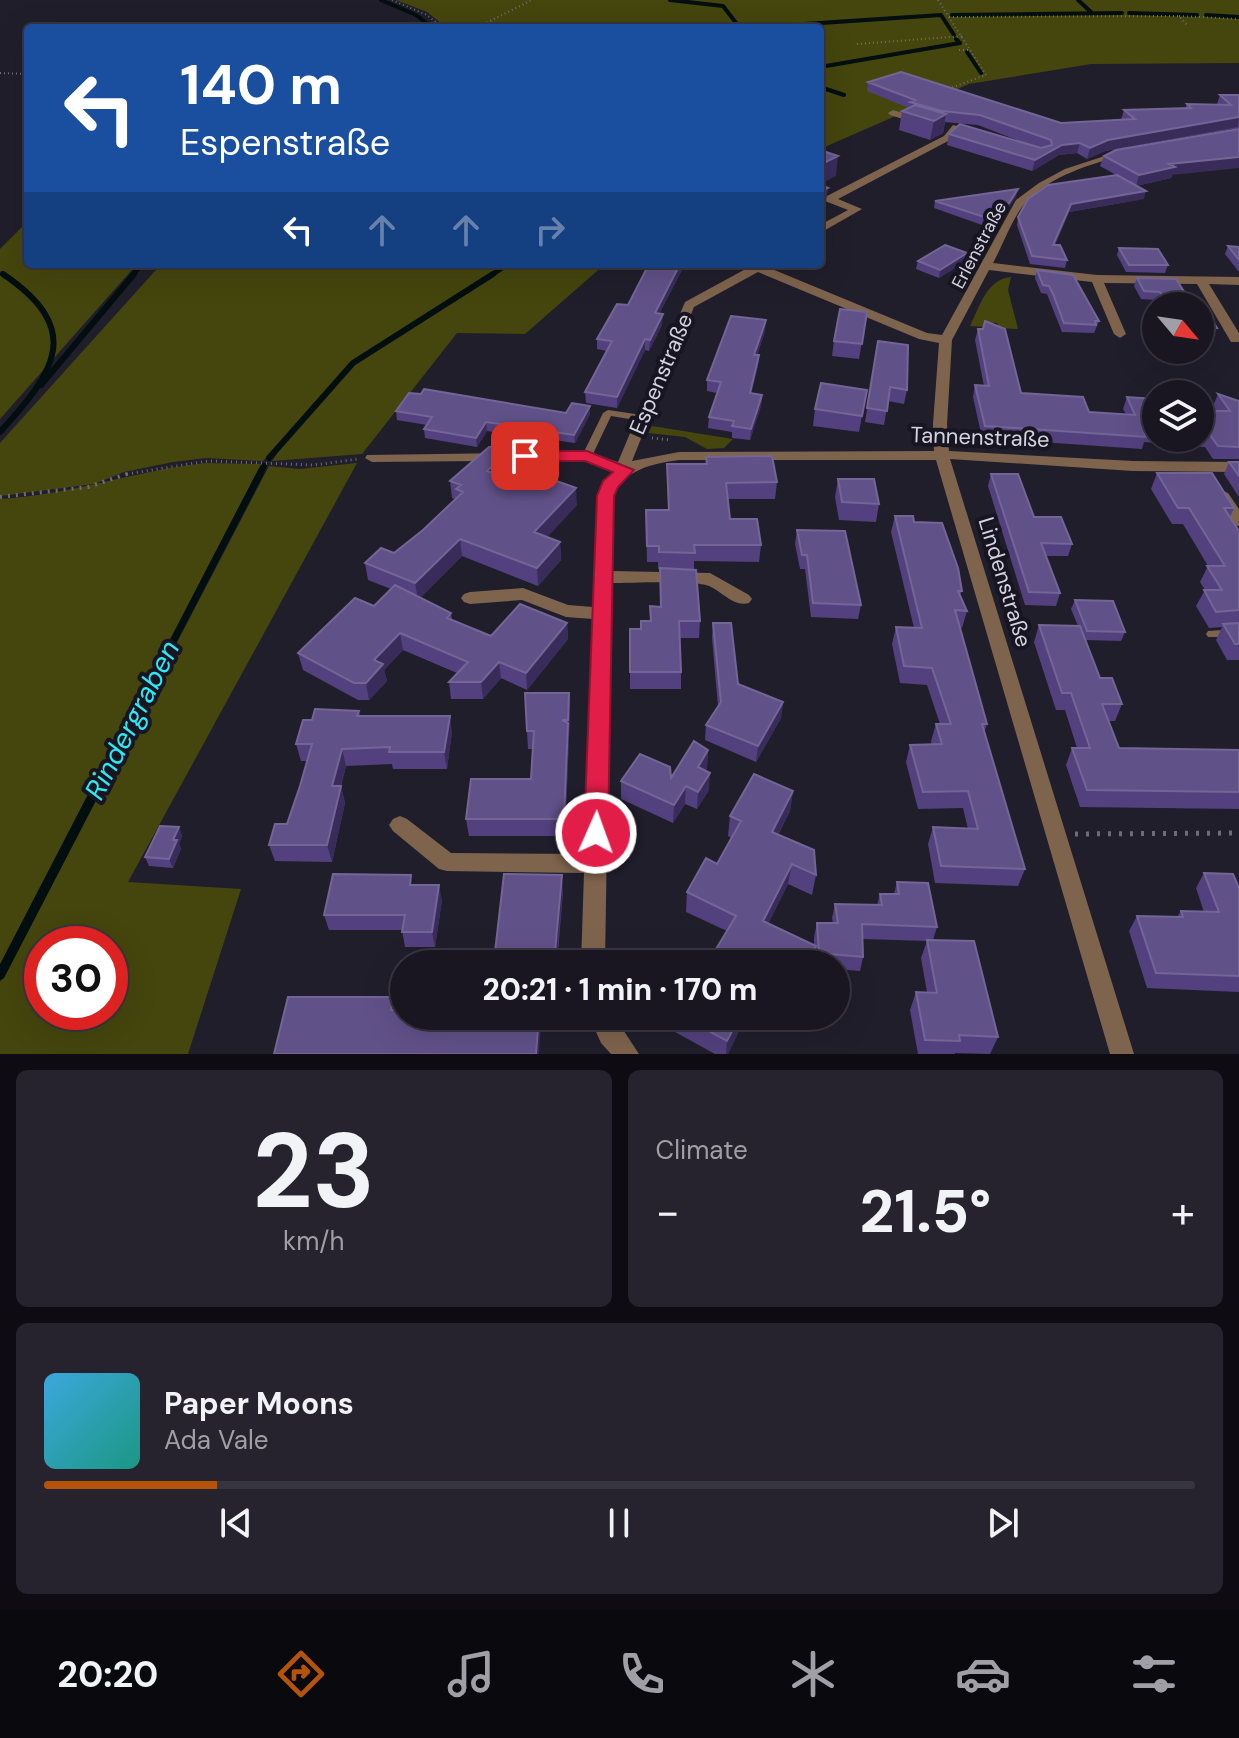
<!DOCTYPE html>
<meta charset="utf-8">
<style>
body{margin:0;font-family:"DM Sans",sans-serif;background:#26232e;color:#f1f3f6;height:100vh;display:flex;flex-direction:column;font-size:30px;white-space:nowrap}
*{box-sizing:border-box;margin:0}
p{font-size:26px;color:#9f9fa5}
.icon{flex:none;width:44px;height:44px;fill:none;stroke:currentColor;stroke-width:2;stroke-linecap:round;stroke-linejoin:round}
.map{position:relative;height:1054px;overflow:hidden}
.details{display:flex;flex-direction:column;gap:16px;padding:16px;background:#0e0c12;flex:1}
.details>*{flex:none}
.hud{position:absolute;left:24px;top:24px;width:800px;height:244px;border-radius:8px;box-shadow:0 8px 32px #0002,0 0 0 2px #37353f;background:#1a4fa0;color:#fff;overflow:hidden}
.needle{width:52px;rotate:119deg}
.tools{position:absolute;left:1142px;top:292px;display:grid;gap:16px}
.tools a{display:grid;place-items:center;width:72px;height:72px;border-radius:50%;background:#191621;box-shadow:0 8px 32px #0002,0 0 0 2px #37353f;font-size:40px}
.speed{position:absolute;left:24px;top:926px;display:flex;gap:16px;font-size:40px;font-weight:700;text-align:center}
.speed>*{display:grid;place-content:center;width:104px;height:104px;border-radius:50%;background:#191621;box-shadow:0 8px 32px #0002,0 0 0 2px #37353f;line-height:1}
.speed .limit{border:12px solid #d22;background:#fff;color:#111}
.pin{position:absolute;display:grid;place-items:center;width:68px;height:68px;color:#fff;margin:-34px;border-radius:16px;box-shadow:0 4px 12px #0006}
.me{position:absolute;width:88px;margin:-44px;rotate:2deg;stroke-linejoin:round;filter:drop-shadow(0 0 6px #0008)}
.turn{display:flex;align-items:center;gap:28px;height:168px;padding:0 24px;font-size:36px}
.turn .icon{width:104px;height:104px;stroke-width:2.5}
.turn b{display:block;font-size:56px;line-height:68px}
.lanes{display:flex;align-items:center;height:76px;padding:0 24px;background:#0003;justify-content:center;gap:40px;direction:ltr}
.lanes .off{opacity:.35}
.big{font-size:60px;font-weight:800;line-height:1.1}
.details .tile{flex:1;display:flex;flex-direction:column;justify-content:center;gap:12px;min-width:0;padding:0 28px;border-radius:12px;background:#26232e}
.details .dial{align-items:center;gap:0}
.dial b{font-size:104px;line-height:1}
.song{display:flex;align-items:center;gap:24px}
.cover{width:96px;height:96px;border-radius:12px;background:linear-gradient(135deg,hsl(200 70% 55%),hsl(170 70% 35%))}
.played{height:8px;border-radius:4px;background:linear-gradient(90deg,#b45309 15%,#37353f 15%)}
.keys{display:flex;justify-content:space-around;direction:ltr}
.heat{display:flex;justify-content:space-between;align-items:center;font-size:44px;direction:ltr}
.details .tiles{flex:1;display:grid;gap:16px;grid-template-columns:1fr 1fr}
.tile:last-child{grid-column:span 2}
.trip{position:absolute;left:390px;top:950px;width:460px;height:80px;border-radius:40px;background:#191621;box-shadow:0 8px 32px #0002,0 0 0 2px #37353f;font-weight:800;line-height:80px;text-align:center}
.dock{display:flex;height:128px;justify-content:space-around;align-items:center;background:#0a090d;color:#9f9fa5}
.dock .icon{width:56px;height:56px}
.dock .on{color:#b45309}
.dock b{font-size:36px;color:#f1f3f6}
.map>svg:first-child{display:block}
</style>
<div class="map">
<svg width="1239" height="1054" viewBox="0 0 1239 1054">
<rect width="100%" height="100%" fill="#211e2c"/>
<!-- green -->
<path fill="#45460d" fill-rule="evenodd" d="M396,0H1239V63L1091,64L969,84L820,149V28H447L427,12Z
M28,221V264H137L0,419V249Z
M167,264H505L352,362L263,461L206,458L173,462L124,472L94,484L0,496V443L155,271Z
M511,264H605L525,334L457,333L362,454L272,461L293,430L354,364Z
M1011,277L1008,290L1018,329L999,328L997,323L986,322V327L970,326C980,306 987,279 1011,277Z
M652,426L733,439L724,448L707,449L685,437L648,433Z
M207,463L261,464L0,968V499C71,495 136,470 207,463Z
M357,463L128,882L241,889L188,1054H0V982L269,466L299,469ZM110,944V1012H42V944Z"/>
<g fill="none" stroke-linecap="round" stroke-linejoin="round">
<!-- stream-far4 -->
<path stroke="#020e0f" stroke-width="4" d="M381,0L416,15L433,28
M670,0L723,6L740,28
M1078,0L1091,12
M1129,13L1197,15
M952,15L1122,13
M1206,15L1239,17
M745,28L941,15L954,35
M967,52L981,73
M820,67L960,43L956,39
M820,87L844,95"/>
<!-- stream-far3 -->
<path stroke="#020e0f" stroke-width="5" d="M132,276L142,264
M490,276L508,264"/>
<!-- stream-far2 -->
<path stroke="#020e0f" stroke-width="6" d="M41,385L134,274
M0,432C56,371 84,329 3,274
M269,458L353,363L493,274
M260,474L264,466"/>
<!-- stream-far1 -->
<path stroke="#020e0f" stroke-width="7" d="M128,728L261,472"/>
<!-- stream -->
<path stroke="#020e0f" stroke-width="10" d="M0,975L129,726"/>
<!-- path-far3 -->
<path stroke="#6f6c79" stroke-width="2" stroke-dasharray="1 3" stroke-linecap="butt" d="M392,0L427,15L443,28
M938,0L986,75L948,89
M1179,16L1239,19
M949,17L1179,16L1187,25
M476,28L532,0
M857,44L963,36
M959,50H971
M0,73L28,74"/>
<!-- path-far2 -->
<path stroke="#6f6c79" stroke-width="3" stroke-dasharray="1 4" stroke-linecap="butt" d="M652,438L671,440
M127,474L208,461L314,465L358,459"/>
<!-- path-far1 -->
<path stroke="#6f6c79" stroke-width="4" stroke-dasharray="2 6" stroke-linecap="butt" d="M0,497L88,487L133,472"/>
<!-- path -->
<path stroke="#6f6c79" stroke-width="5" stroke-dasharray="3 8" stroke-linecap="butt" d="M1075,834L1239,833"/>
<!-- lane -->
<path fill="#7f644d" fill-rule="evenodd" d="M608,410L642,415L647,418L642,421L611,416L592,456L587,459L583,458L582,456L603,413Z
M1239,629V637H1208L1206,634L1208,631Z"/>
<!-- street -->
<path fill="#7f644d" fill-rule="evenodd" d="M893,110L925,120L927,122L922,125L890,115L888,113Z
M953,125L961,127L950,140L838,199L862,209L820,233V225L848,210L825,201V197L944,136Z
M1123,150L1128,153L1126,155C1093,163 1049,176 1025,203C1012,219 1003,245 993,263L1097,275L1239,277V285L1209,284L1239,333V342H1231L1197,284L1104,283L1126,334L1120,338L1114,334L1092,282L989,270L952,340L947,424L949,451L1133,461L1239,462V472L1133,471L950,459L1134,1054H1110L936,460H679C651,464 626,469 613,496L611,571L710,573L749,595L752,599L749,603C733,607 723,592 709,586C695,580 631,583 611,583L605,964H581L584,873L447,871L439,869L393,831L389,825L393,819L400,816L407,819L451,853L585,854L593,619L566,617L522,600L470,604L464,602L461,598L464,594L470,592L523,588L568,605L593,607L597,496L615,471L585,460L372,462L365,458L367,455L587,452L618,462L685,302L753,265L769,264L767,267L927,333L942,335L1016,200L1039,183L1065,169ZM758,272L919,339L939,343L933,424L934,451L679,452L632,461L694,307Z
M1223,491L1228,493L1239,509V526L1233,525L1215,496Z
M589,1016H614L639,1054H611L601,1043Z"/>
</g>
<!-- wall -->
<path fill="#53417f" d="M868,82L1061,123L1121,120L1124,110L1185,108L1187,104H1217L1220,95H1239V128L1105,151L1087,159L1077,153L1059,155L1032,171L947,145L949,134L1035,147L978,125L945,122L943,133L930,140L899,130L902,111L909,108L867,91Z
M1104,156L1172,175L1171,178L1136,186L1100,166Z
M1016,196L1007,210L982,225L934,208L935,201Z
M1144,199L1069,212L1055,245L1067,260L1065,268L1030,264L1017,225L1018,217Z
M1228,246L1239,247V272L1225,254Z
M1119,248L1168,265L1165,273L1126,272L1117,255Z
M918,261H966L939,278L916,269Z
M645,264H685L659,314L662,325L649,351L645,350L617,408L586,403L585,392L607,351L597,349V339L628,305L645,272Z
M1037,270L1099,321L1094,333L1062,332L1047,294L1041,293L1035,278Z
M1137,278L1176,279L1185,293L1200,302L1217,328L1213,337L1200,336V306H1160L1157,300L1141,299L1134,286Z
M867,312L859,359L832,356L834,341Z
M978,329L1021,393L1089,412L1126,414L1123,409L1127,397L1156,399V438H1200V411H1216L1213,406L1218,394L1239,401V459H1213L1205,447L1182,445L1144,442L1142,449L982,438L973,397L975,385L984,386L975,340Z
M765,331L757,355H759L758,366L751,393L762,395L761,406L750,440L732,438V432L708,428L709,417L717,393L707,391V380Z
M878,341L907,390L904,404L888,401L884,425L865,422Z
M867,390L859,432L813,426L815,409Z
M396,411L566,413L590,414L575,443L487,431L477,447L425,438L424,429L427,425L397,420Z
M513,447L514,464L501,476L577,505L547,537L560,542L561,560L538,586L462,556L420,598L451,613L452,620L491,636L567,623L568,639L527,690L501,678L483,699H451L449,682L457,673L403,650L384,670L387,681L369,700H358L303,670L298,653L374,606L391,589L368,580L365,563L394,553L423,530L456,499L452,498L450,481Z
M706,457L777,482L775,499H728L730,519L761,545L759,562L694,561V570L700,621L699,638H680L681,672V689H630V629H641L650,621V606L660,607V569H658V562H647L646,510H668L667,464H706Z
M1229,462H1239V497L1224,474Z
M1157,473L1234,508L1230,517L1239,531V660H1227L1216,640L1222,627L1209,628L1196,606L1205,590L1200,582L1208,566L1183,524H1172L1151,489Z
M991,474L1034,517L1072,544L1068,556H1046L1060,593L1056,606L1025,605L988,486Z
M838,479L879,504L876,522L839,520L835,497Z
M895,516L914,522L962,591L960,595L967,611L962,628L960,627L987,724L984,733L1025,869L1018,886L935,883L928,844L933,827L968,829L963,808L918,809L906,762L910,745H932L931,741L936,724H940L927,685L900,683L892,644L896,627L914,628L891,532Z
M797,530L861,605L858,619L811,617L805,569H800L795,544Z
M1075,600L1125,632L1121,641L1085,640L1100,678L1122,704L1115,721H1109L1119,748L1239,750V809L1080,807L1066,765L1072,748H1077L1065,710H1056L1034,642L1039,625L1078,626L1071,609Z
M713,623L738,684L783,702L781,718L756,762L705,740L706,725L718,706L712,638Z
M569,693L570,710L565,836H469L466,819L531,779L532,749H528L527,731Z
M359,711L360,716L452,732L447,769H393L392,764L346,766L341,786L345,803L332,862L275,861L269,845L287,824L308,761H301L296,744L312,720Z
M708,750L707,768L705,771L709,790L697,809L685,804L673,823L621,799V781L671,778Z
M793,791L790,811L778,835L816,875L812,895L788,884L768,924L814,946V937L817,923H833L832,918L835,904L877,905L880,894H894L897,882L937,927L933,940L998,1037L990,1054L955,1053V1054H918L910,1010L916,992H927L921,958L927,941L863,939V957L860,971L836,969V964H815V952L727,931L686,912L687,892L717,864L732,838L728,836L730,816Z
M179,827L182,836L179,844L181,849L173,868L149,866L145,857Z
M1204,873L1239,888V992L1147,988L1129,931L1137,916L1177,917L1181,911L1204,912L1196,888Z
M563,891L557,964H497L495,952Z
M442,900L435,947H405L402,930H329L324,915Z
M646,1016H746L728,1054H715Z
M778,1016H789L787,1021Z"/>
<!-- shaded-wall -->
<path fill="#392c5a" d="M946,114L943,133L930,140L934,121Z
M1239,117L1238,127L1105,151L1087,159L1090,148L1108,140Z
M1080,143L1077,153L1059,155L1032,171L1035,160L1062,145Z
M838,156L836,176L820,184V165Z
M1239,157V168L1172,175L1171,178L1136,186L1139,175L1169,164Z
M828,188L825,209L820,211V192Z
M1018,189L1016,196L1007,210L982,225L984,217Z
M1146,191L1144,199L1069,212L1051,253L1053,245L1071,204Z
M967,253L966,261L939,278L940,270Z
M680,264H685L654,324L655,313Z
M663,314L662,325L649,351L650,340Z
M766,320L765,331L753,366L754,355Z
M645,339V350L617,408V397Z
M759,355L758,366L749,404L750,393Z
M762,395L761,406L750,440L751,429Z
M590,406V414L575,443L574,435Z
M486,422L487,431L477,447L476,438Z
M513,447L514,464L488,488L487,471Z
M576,488L577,505L535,550L534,532Z
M460,539L462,556L418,600L415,583Z
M560,542L561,560L538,586L537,568Z
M567,623L568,639L527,690L526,673Z
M400,633L403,650L384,670L387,681L369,700L366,683L374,660Z
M499,662L501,678L483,699L481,682Z
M569,693L570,710L569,738L568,720Z
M783,702L781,718L756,762L758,746Z
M450,716L452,732L447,769L444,752Z
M568,723L569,740L565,836L564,819Z
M342,749L346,766L336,803L332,786Z
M708,750L707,768L696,785L698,767Z
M710,773L709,790L697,809L698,792Z
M341,786L345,803L332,862L327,845Z
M686,786L685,804L673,823L674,805Z
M793,791L790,811L769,852L772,832Z
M179,827L182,836L179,844L181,849L173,868L169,859L173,840Z
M792,864L788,884L760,940L763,921Z
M562,875L563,891L556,964L555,952Z
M439,885L442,900L435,947L432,932Z
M816,946L812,964H808Z
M393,997L398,1014L391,1010Z
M539,1016H540L541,1023L539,1054H536Z
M740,1016H746L728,1054H726L727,1041Z"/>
<!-- building -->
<path fill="#615189" stroke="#736596" stroke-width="2" d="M901,72L1061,123L1135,119L1124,110L1191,108L1187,104L1231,105L1220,95H1239V117L1108,140L1090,148L1080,143L1062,145L1035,160L949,134L960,124L1041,148L1052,145L1051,140L980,115L942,111L910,102L915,100L868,82Z
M915,105L946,114L934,121L902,111Z
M1239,129V157L1169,164L1175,167L1139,175L1104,156L1116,150Z
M820,150L838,156L820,165Z
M1117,175L1146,191L1071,204L1053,245H1060L1067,260L1032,256L1018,217L1028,199L1048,185Z
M820,185L828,188L820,192Z
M1018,189L1009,203L984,217L935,201Z
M945,245L967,253L940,270L918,261Z
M1228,246L1239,247V260Z
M1119,248L1158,249L1168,265H1129Z
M649,264H680L655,313L663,314L650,340L645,339L617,397L585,392L612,341L597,339L617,304L628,305Z
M1037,270L1073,275L1099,321H1095L1096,325L1064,323L1053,294L1049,286L1043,285Z
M1137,278L1176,279L1185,293L1200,302L1217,328L1200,327V306H1173L1170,301L1164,300L1160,292L1144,291Z
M840,309L867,312L862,344L834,341Z
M731,316L766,320L754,355H759L750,393L762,395L751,429L732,426L734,421L709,417L721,382L707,380Z
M985,321L1005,329L1021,393L1083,397L1089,412L1135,415L1127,397L1156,399V430L1143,429L1146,437L985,426L975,385L989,386L978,329H983Z
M878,341L908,345L907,390L890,387L887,411L867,408Z
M821,383L867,390L862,416L815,409Z
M424,389L566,413L572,403L590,406L574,435L486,422L476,438L424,429L432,417L396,411L409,393L421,394Z
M1218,394L1239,401V447L1218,446L1210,435L1200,434V411H1230Z
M489,447H513L487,471L527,485L537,474L576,488L534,532L560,542L537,568L460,539L415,583L365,563L381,548L394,553L423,530L463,492L456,489L461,485L450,481Z
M772,456L777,482L726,483L730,519H757L761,545H694L695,553L659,552V546H647L646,510H669L667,464H707L706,457Z
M1229,462H1239V476Z
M1157,473H1212L1234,508H1224L1239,531V610L1216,612L1204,590H1222L1207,566H1225L1189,508H1178Z
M991,474H1018L1034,517H1061L1072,544L1041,543L1060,593L1029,592Z
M838,479H874L879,504L842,502Z
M895,516H913L914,522L942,523L958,568L962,591H958L967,611L955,610L987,724H982L1025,869L941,866L933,827L978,829L968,791L923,792L910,745L942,744L936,724H951L932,668L904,666L896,627L922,628Z
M797,530L845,531L861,605L813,603L807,555H802Z
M660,568L696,570L700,621H679L681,672H630V629H641V621H651L650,606L661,607Z
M395,585L451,613L447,618L491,636L520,604L567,623L526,673L499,662L481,682H449L468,662L400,633L374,660L383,664L366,683H354L298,653L355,598L374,606Z
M1075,600L1113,601L1125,632L1087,631Z
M713,623H731L738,684L783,702L758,746L706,725L721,702Z
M1239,623V644H1235L1223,624Z
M1039,625L1080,626L1100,678H1112L1122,704H1102L1119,748L1239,750V792L1087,790L1072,748H1090L1071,693H1062Z
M525,693H569L568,720H562L568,723L564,819H466L471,779H531L534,731H527Z
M315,709L359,711L357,716H450L444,752H389L390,747L342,749L332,786H341L327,845H269L275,824H287L300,786L312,744H296L303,720H312Z
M694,741L708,750L698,767L710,773L698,792L686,786L674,805L621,781L640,754L670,767L671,778Z
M754,774L793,791L772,832L814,850L816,875L792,864L763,921L816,946L808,964H707L736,916L687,892L706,858L717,864L741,821L730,816Z
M160,826L179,827L173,840H177L169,859L145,857Z
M1204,873L1233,874L1239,888V976L1156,973L1137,916L1183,917L1181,911L1219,912Z
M333,874L411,875L410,885H439L432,932H402L405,915H324Z
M504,874L562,875L555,952H495Z
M897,882L928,883L937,927L862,924L863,957L819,953L817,923H838L835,904L882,905L880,894H899Z
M927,940L974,941L998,1037L959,1035L960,1041L925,1040L916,992L937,993Z
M288,997H393L391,1010L404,1009V1016H539L536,1054H274Z
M681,1016H740L727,1041Z"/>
<!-- route -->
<path fill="#e11d48" stroke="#92132f" stroke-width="2" d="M587,451L634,470L618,487L614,496L608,833L604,840L596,843L587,840L584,833L597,496L603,481L613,472L585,461H525L517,456L525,451Z"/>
<g text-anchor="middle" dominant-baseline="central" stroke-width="8" stroke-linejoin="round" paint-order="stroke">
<!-- far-street labels -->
<g font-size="18" fill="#d5d3dd" stroke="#181522">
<text transform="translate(979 245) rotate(-62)">Erlenstraße</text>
</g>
<!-- street labels -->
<g font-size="22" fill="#d5d3dd" stroke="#181522">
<text transform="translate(661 374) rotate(-67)">Espenstraße</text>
<text transform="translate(980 437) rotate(2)">Tannenstraße</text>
<text transform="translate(1005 582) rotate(73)">Lindenstraße</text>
</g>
<!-- near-water labels -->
<g font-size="28" font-style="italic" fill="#2aeaf4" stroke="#181522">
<text transform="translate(132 720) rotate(-63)">Rindergraben</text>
</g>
</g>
</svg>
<div class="tools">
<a><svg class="needle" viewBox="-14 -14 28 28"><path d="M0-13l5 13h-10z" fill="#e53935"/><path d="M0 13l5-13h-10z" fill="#9f9fa5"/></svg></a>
<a><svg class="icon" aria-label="layers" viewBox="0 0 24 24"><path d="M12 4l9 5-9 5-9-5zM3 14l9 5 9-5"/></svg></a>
</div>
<div class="speed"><div class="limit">30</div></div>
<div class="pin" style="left:525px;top:456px;background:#d93025"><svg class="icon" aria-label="arrive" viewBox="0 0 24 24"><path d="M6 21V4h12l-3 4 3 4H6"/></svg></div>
<svg class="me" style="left:596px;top:833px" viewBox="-20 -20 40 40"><circle r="17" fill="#e11d48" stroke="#fff" stroke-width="3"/><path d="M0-11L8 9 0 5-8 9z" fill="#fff"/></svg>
<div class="trip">20:21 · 1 min · 170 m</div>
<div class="hud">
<div class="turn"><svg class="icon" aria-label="left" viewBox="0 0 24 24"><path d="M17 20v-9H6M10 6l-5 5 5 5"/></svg><div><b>140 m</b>Espenstraße</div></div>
<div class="lanes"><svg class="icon" aria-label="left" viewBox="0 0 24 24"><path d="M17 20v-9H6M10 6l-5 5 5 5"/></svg><svg class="icon off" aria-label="ahead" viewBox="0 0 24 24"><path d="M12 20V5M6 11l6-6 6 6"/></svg><svg class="icon off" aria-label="ahead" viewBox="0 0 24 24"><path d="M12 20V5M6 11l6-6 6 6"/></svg><svg class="icon off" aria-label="right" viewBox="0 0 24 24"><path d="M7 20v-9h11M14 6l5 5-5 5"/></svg></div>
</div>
</div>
<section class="details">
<div class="tiles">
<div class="tile dial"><b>23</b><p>km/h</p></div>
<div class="tile"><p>Climate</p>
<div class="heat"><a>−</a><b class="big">21.5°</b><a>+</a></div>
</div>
<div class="tile">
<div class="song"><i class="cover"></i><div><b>Paper Moons</b><p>Ada Vale</p></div></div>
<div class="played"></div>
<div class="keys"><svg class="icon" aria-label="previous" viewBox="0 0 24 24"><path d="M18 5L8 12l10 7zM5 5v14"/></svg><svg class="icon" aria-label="pause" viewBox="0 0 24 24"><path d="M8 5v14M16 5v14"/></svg><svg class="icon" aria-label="next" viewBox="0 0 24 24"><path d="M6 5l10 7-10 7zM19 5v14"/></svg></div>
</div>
</div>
</section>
<nav class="dock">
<b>20:20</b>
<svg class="icon on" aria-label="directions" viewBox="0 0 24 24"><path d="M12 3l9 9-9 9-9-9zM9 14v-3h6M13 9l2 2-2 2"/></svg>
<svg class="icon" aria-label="music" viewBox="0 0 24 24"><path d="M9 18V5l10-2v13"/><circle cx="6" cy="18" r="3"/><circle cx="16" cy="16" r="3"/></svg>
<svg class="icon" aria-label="phone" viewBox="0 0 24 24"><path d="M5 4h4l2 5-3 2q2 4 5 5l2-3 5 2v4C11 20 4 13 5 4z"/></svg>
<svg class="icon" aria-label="climate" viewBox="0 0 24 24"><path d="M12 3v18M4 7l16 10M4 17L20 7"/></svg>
<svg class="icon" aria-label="car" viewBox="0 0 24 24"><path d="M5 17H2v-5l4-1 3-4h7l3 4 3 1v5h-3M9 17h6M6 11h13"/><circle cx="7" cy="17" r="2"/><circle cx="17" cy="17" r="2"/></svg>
<svg class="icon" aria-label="filters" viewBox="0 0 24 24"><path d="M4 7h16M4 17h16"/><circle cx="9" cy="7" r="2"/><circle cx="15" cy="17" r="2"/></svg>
</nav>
